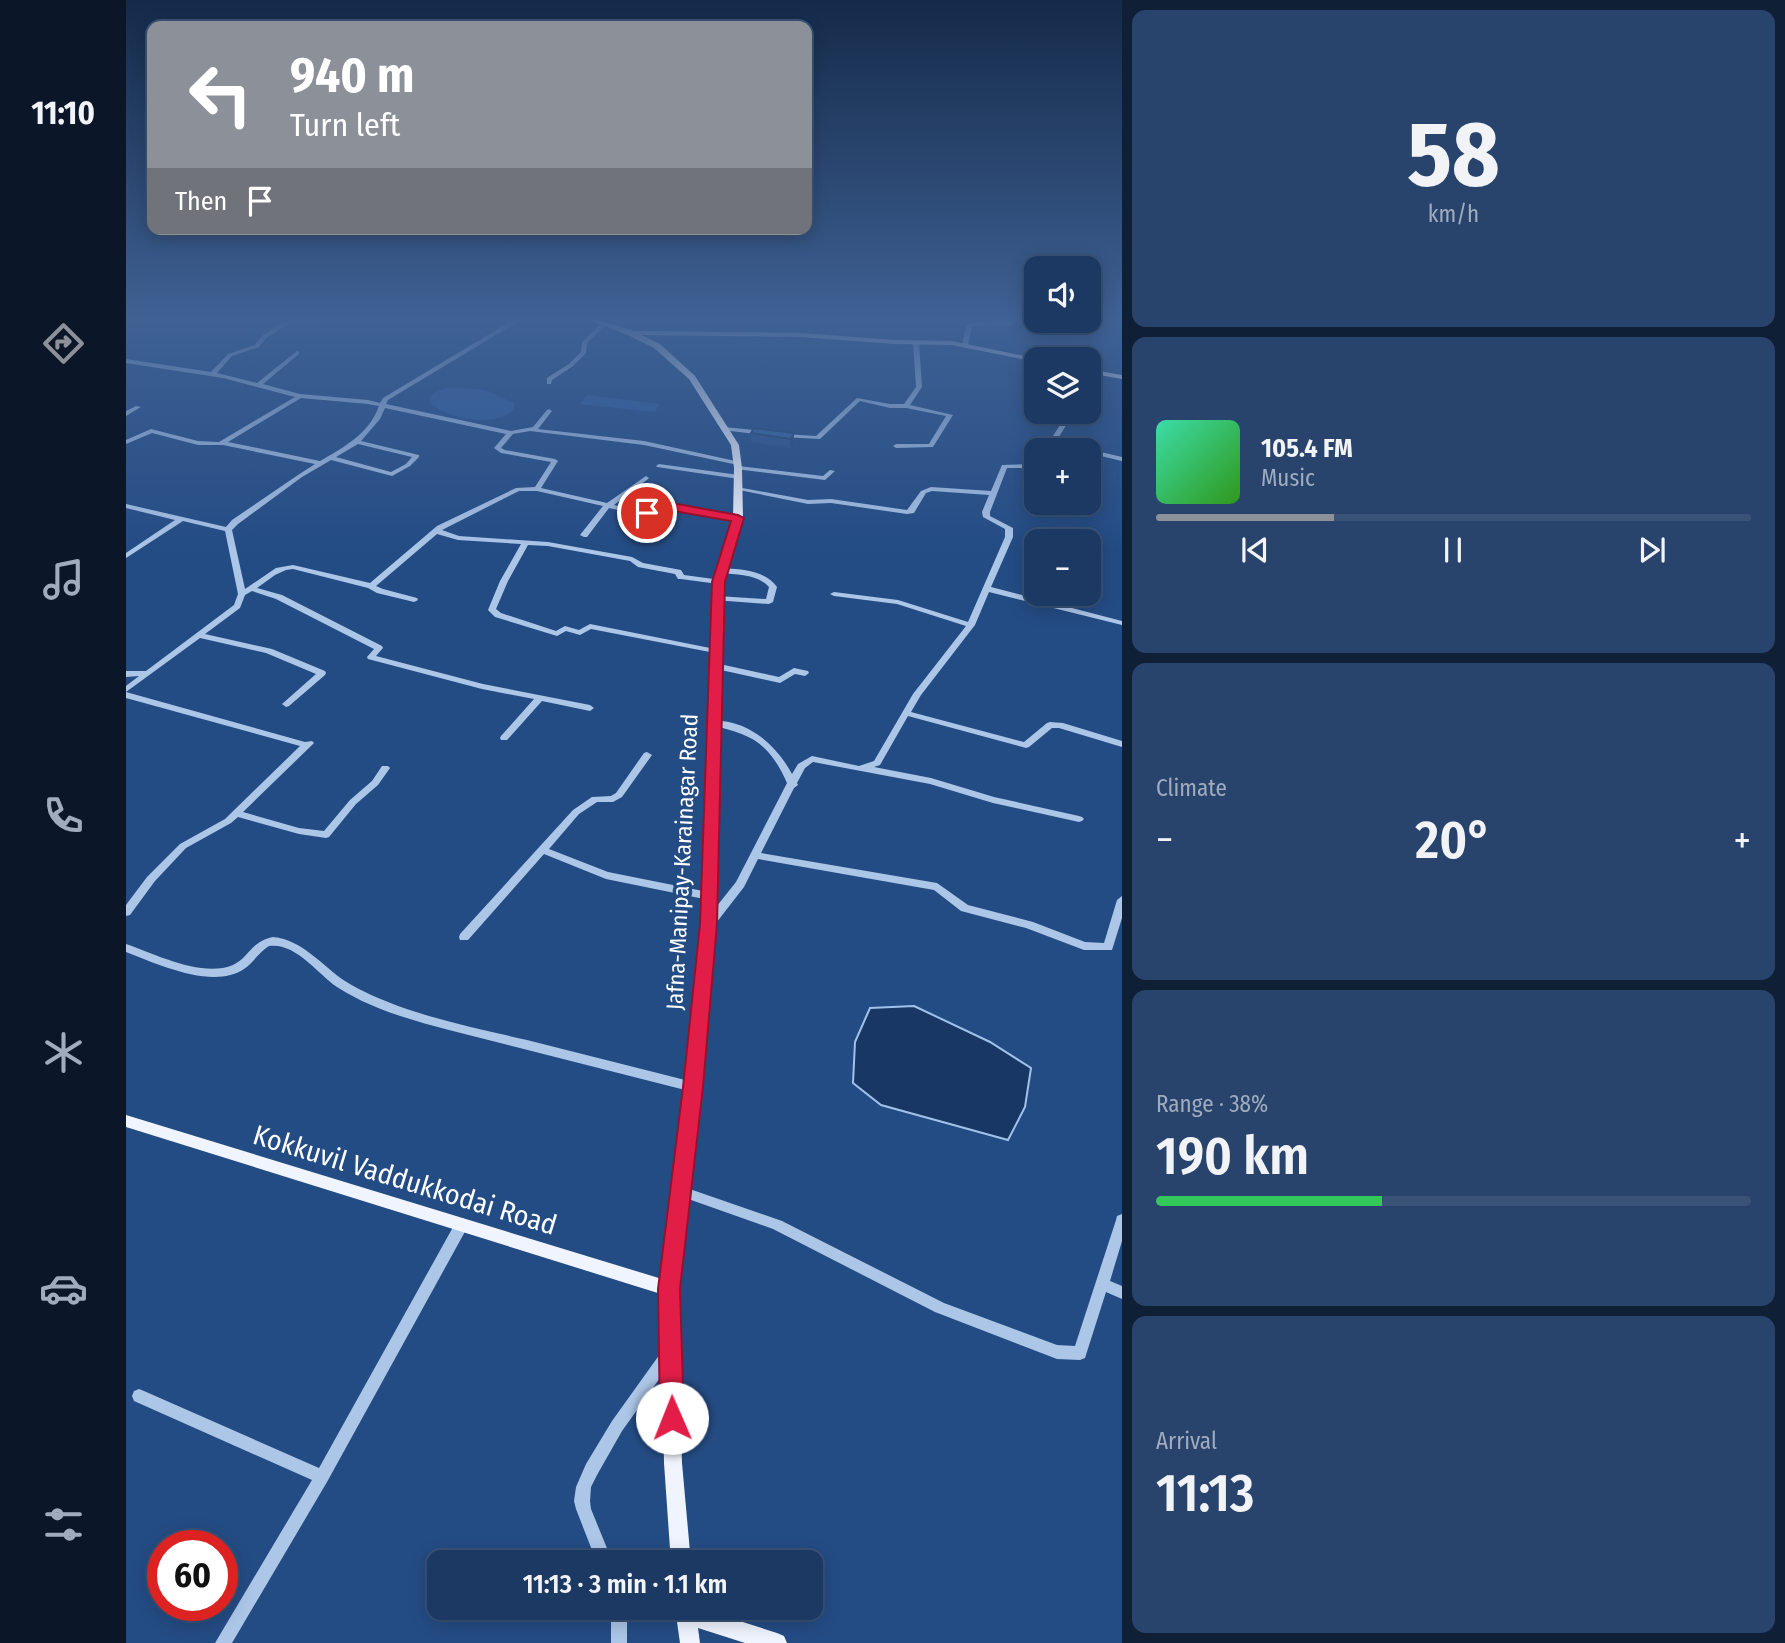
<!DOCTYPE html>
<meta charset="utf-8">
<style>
body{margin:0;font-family:"Fira Sans Condensed",sans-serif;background:#28446c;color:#f1f3f6;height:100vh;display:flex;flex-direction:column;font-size:26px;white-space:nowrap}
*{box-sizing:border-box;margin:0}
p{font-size:23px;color:#a0acbe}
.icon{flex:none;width:38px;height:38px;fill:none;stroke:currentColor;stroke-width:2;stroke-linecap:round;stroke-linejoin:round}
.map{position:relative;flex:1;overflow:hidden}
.drawer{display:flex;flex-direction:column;gap:10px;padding:10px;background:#0f1f36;width:663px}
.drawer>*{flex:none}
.guide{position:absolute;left:21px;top:21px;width:665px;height:214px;border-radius:14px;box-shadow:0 4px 18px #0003,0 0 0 2px #395378;background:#8c9099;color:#fff;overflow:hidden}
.tools{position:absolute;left:898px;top:256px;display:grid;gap:14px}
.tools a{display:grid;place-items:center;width:77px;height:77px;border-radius:14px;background:#1b3963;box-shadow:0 4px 18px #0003,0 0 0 2px #395378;font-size:35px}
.speed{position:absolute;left:21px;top:1530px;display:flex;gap:14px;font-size:35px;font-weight:700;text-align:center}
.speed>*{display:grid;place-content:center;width:91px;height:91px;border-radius:50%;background:#1b3963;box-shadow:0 4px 18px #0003,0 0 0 2px #395378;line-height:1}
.speed .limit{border:10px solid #d22;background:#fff;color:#111}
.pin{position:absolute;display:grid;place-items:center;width:60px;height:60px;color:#fff;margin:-30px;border:4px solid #fff;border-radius:50%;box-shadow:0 2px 7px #0007}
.me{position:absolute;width:77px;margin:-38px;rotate:359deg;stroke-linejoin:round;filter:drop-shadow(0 0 5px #0008)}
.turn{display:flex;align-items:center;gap:24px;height:147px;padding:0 28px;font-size:32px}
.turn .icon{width:91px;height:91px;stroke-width:2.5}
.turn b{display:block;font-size:49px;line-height:60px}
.then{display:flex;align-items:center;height:66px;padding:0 28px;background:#0003;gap:14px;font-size:26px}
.big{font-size:52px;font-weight:600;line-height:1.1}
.drawer .card{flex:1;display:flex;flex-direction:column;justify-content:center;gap:10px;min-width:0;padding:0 24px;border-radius:14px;background:#28446c}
.drawer .dial{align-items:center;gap:0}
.dial b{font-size:91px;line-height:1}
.song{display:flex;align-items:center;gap:21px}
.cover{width:84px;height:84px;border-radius:10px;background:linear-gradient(135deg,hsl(160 70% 55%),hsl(110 70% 35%))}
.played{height:7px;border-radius:4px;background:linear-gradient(90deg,#8c9099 30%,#395378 30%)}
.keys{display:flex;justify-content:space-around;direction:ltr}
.heat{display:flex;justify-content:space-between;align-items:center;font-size:38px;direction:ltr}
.charge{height:10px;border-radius:5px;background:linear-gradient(90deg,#34c759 38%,#395378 0)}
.trip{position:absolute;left:301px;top:1550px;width:396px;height:70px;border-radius:14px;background:#1b3963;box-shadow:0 4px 18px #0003,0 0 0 2px #395378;font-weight:600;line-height:70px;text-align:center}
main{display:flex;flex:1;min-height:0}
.tab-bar{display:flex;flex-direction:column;width:126px;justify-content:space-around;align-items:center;background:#0b1728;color:#a0acbe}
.tab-bar .icon{width:49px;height:49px}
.tab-bar .on{color:#8c9099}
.tab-bar b{font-size:32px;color:#f1f3f6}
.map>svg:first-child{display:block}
</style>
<main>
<nav class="tab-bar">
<b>11:10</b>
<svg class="icon on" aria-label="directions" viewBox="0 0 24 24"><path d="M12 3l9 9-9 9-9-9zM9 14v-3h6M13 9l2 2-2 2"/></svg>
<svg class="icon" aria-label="music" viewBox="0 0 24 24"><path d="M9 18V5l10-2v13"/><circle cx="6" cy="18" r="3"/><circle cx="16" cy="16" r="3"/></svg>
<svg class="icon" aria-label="phone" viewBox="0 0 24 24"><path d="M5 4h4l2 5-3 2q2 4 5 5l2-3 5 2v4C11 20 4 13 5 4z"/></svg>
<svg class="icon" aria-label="climate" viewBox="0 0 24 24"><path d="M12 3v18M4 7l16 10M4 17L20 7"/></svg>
<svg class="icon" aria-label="car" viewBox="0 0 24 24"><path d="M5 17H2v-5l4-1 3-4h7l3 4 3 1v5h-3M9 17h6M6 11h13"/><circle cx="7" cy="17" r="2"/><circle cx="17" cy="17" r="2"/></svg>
<svg class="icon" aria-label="filters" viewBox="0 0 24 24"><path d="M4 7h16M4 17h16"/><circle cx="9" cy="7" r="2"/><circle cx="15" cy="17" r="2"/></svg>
</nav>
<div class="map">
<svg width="996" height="1643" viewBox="0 0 996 1643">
<rect width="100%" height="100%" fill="#244c84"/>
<!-- green -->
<path fill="#2e5d9c" d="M327,387L359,390L388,403V410C368,427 322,420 303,402L304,396L313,390Z
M461,395L533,404L529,412L453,404Z"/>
<!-- water -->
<path fill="#193764" stroke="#a0c1e9" stroke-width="2" d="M788,1006L864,1042L905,1068L899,1107L882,1140L755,1105L727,1083L729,1042L744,1008Z"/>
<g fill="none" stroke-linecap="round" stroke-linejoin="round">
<!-- minor -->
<path fill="#acc6e8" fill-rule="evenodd" d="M160,320H192L195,322L192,324L166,322L140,338L133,347L106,356L91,373L131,383L171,351L173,352V354L137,384L174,394L242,400L254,403L257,398L387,320H395L262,400L260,404L385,431L407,427L421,410L423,409L426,411L412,429L518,441L614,462V464L612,465L518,445L404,431L387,434L375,448L379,450L429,459L432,461L415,488L481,503L520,476L523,478L522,479L488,505L514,511L535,503L612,516L616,518L612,520L536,507L515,515L483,508L461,537H458L454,535L477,506L411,491H393L316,530L333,536L422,542L506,557L517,563L555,570L558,575L595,580V584H592L555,579H552L549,574L512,567L504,561L422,546L402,545L382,581L370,609L375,613L430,631L439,626L453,630L464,624L589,649L593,651L589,653L465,629L454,635L440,631L431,636L369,617L362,610L374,581L395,544L332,540L311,534L250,586L257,589L291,598L292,600L288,602L251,593L242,588L167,569L160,570L149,575L131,588L156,595L256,646L257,648L250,656L357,684L464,705L468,708L464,711L416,701L381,740H375L374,738L375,736L408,699L356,689L242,659L241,657L248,649L150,599L126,591L119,595L114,608L79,634L146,649L199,671L200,673L199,675L163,706L160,707L156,704L190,674L140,653L74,638L0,692L179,742L186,741L188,743L186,745L117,812L173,828L198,831L224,800L246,781L256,766H262L264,768L252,785L230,804L203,837L200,838L173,834L112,817L105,823L60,848L29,881L4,915L0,916V905L21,877L54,844L99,819L174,746L0,698V686L13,676L0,677V671H20L108,605L112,594L99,531L57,521L0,558V553L49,520L0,508V504L100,527L106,520L172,475L189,464L97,445H72L26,433L0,444V440L25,429L72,441L93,442L169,397L97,378L0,363V359L85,372L102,354L129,345L136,336ZM175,398L242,404L253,406C243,434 218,447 194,461L102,442ZM259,408L380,434L368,448L375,453L425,462L409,487L390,488L311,526L244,583L167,565L150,568L119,589L106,530L112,524L176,477L205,460L266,476L284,466L293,457V455L235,441L254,419ZM232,444L286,457L280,464L265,472L210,457Z
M304,320L299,323L296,321L297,320Z
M896,320L886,325L848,326L846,327L842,345L839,347L836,345L840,327L844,323Z
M476,323L481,324L461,343L460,353L447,366L426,380L425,384H421V378L443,364L455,352L456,342Z
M790,341L793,343L796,387L784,405L827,415L807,447L770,448L767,446L770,444H803L820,416L780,408H764L734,401L694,439L656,437V435L658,434L690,436L731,398L764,404H778L790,387L787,343Z
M967,372L972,373L962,386V378Z
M10,406L15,407L0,416V411Z
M943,411H949L931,440L959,450H948L929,443L924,450H918Z
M598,427L639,431L642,433L639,435L596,430V428Z
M962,449L996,457V461L962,453V450H960Z
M910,461V466L906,468H881L864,512V516L887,528V537L865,587L996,621V625L863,592L849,625L795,695L785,712L898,742L921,723L924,722L937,723L996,741V747L933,728H926L903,747L900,748L782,716L754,765L748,767L805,778L868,797L953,816L956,817L958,819L956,821L953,822L867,803L804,784L687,762L679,768L671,783L672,785L668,788L635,853L811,883L842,905L907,922L959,942L978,943L991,900L996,896V918L986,950H958L900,928L835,911L808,890L632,859L618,887L587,927H579L578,924L579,921L610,882L661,783C643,743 626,734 584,725L583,723L584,721C620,718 650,744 666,774L672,764L686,756L733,766L748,761L787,694L840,626L771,604L708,596L704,594L708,592L772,600L842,622L879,537V529L857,517L856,512L863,495L806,491L800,493L788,513L781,514L705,503L682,504L613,490L610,488L611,487L682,500L705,499L781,510L795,491L805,487L865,491L876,465L904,464Z
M533,464L613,475L616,477L613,479L531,467L530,466Z
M612,466L697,476L704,470L709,471L699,480L610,469L609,468Z
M592,569C612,568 639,570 651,587L647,602L643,604L588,600L587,598L591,596L640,599L643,587C631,574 612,575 595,573H592Z
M589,663L653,677L668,668L682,671L683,673L679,676L669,674L654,683L586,668L585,666Z
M521,752L526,755L496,797L487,802H471L453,814L423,849L482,872L587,893L588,896L587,899L583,900L480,879L418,854L342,940H334L333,937L334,934L447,810L466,797L485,796L490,793L518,753Z
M147,937C177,940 195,965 219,981C235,991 254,999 272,1006C314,1021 358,1030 401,1040C456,1054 512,1068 567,1082L571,1084L573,1087L571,1090L567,1092L323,1030C285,1020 245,1009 211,987C191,973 169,942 143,946C133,952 128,962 118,969C87,990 31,964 0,952V944C29,954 76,978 107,965C124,957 124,942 147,937Z
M555,1186L656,1221L818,1303L931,1345L949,1346L990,1220L991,1216L996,1214V1241L984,1281L996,1286V1299L980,1292L959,1358L954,1360L931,1359L809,1312L647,1229L551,1195L549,1191L551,1187Z
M336,1218L341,1220L342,1224L341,1228L201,1482L106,1643H89L186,1480L8,1401L6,1396L8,1391L13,1389L18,1391L193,1468L331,1220Z
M544,1345L549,1347L551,1352L549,1357L496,1431L471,1475L465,1487L464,1501L465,1509L487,1563H471L450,1509L448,1501L450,1487L460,1464L486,1421L539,1347Z
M485,1608H501V1643H485Z
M530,1608H564L567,1614L565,1620L559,1622L532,1614Z"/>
<!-- major -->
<path fill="#eff4fe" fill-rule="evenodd" d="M463,320H474L507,331L675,333L769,340L826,341L913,359H910V362L826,345L769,344L675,337L515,335L534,344L569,376L613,445L616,468L617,518L597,582L589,924L551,1289L556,1463L565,1563H545L538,1463L535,1294L0,1127V1115L536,1279L575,924L587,582L607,518L608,468L605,445L563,379L528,348L502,335Z
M962,369L996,375V379L962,373Z
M549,1608H573L651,1633L658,1636L661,1643H619L572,1628L574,1643H554Z"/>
</g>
<!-- wall -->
<path fill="#2d548a" d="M625,433H668L667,441L664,448L625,442Z"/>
<!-- shaded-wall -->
<path fill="#244571" d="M668,433L667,441L664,448L665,439Z"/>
<!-- building -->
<path fill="#3462a1" stroke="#244571" stroke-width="2" d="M628,428L668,433L665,439L625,433Z"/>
<!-- sky -->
<linearGradient id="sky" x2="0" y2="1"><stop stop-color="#142a49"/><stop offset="0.58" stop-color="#3f6194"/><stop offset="1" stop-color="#3f6194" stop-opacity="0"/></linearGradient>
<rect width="996" height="550" fill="url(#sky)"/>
<!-- route -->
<path fill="#e11d48" stroke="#92132f" stroke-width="2" d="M535,501L612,515L618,518L599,582L591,924L577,1087L554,1289L558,1418L555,1426L546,1430L538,1426L534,1418L532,1289L557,1087L574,924L586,582L605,521L536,509L521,516L515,513Z"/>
<g text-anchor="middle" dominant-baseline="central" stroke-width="7" stroke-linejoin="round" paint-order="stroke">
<!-- street labels -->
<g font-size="23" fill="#fff" stroke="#244c84">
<text transform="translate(556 862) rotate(-87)">Jafna-Manipay-Karainagar Road</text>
</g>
<!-- near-street labels -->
<g font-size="28" fill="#fff" stroke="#244c84">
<text transform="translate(279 1180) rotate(17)">Kokkuvil Vaddukkodai Road</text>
</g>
</g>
</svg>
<div class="tools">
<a><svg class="icon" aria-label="sound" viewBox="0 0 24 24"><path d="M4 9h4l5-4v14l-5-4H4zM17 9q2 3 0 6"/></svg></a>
<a><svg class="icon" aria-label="layers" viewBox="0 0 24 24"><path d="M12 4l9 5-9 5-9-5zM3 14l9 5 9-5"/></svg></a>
<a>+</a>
<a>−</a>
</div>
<div class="speed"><div class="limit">60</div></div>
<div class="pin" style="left:521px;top:513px;background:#d93025"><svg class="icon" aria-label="arrive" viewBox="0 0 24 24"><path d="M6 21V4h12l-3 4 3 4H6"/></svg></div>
<svg class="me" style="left:546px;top:1418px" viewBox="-20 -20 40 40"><circle r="19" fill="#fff"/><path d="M0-13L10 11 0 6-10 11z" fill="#e11d48"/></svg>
<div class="trip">11:13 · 3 min · 1.1 km</div>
<div class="guide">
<div class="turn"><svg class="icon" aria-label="left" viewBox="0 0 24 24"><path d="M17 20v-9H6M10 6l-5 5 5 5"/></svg><div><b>940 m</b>Turn left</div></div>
<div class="then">Then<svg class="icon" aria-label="arrive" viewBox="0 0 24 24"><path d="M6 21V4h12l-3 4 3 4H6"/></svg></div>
</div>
</div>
<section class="drawer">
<div class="card dial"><b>58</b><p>km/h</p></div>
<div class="card">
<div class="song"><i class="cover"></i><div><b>105.4 FM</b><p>Music</p></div></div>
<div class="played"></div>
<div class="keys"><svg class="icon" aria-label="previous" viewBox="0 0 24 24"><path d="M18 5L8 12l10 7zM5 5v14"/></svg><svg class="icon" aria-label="pause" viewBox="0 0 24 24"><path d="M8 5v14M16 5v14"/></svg><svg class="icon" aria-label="next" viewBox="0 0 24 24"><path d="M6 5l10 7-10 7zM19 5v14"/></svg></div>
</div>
<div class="card"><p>Climate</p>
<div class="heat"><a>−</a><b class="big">20°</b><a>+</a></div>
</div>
<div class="card"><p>Range · 38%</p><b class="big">190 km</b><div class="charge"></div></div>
<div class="card"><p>Arrival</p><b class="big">11:13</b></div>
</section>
</main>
